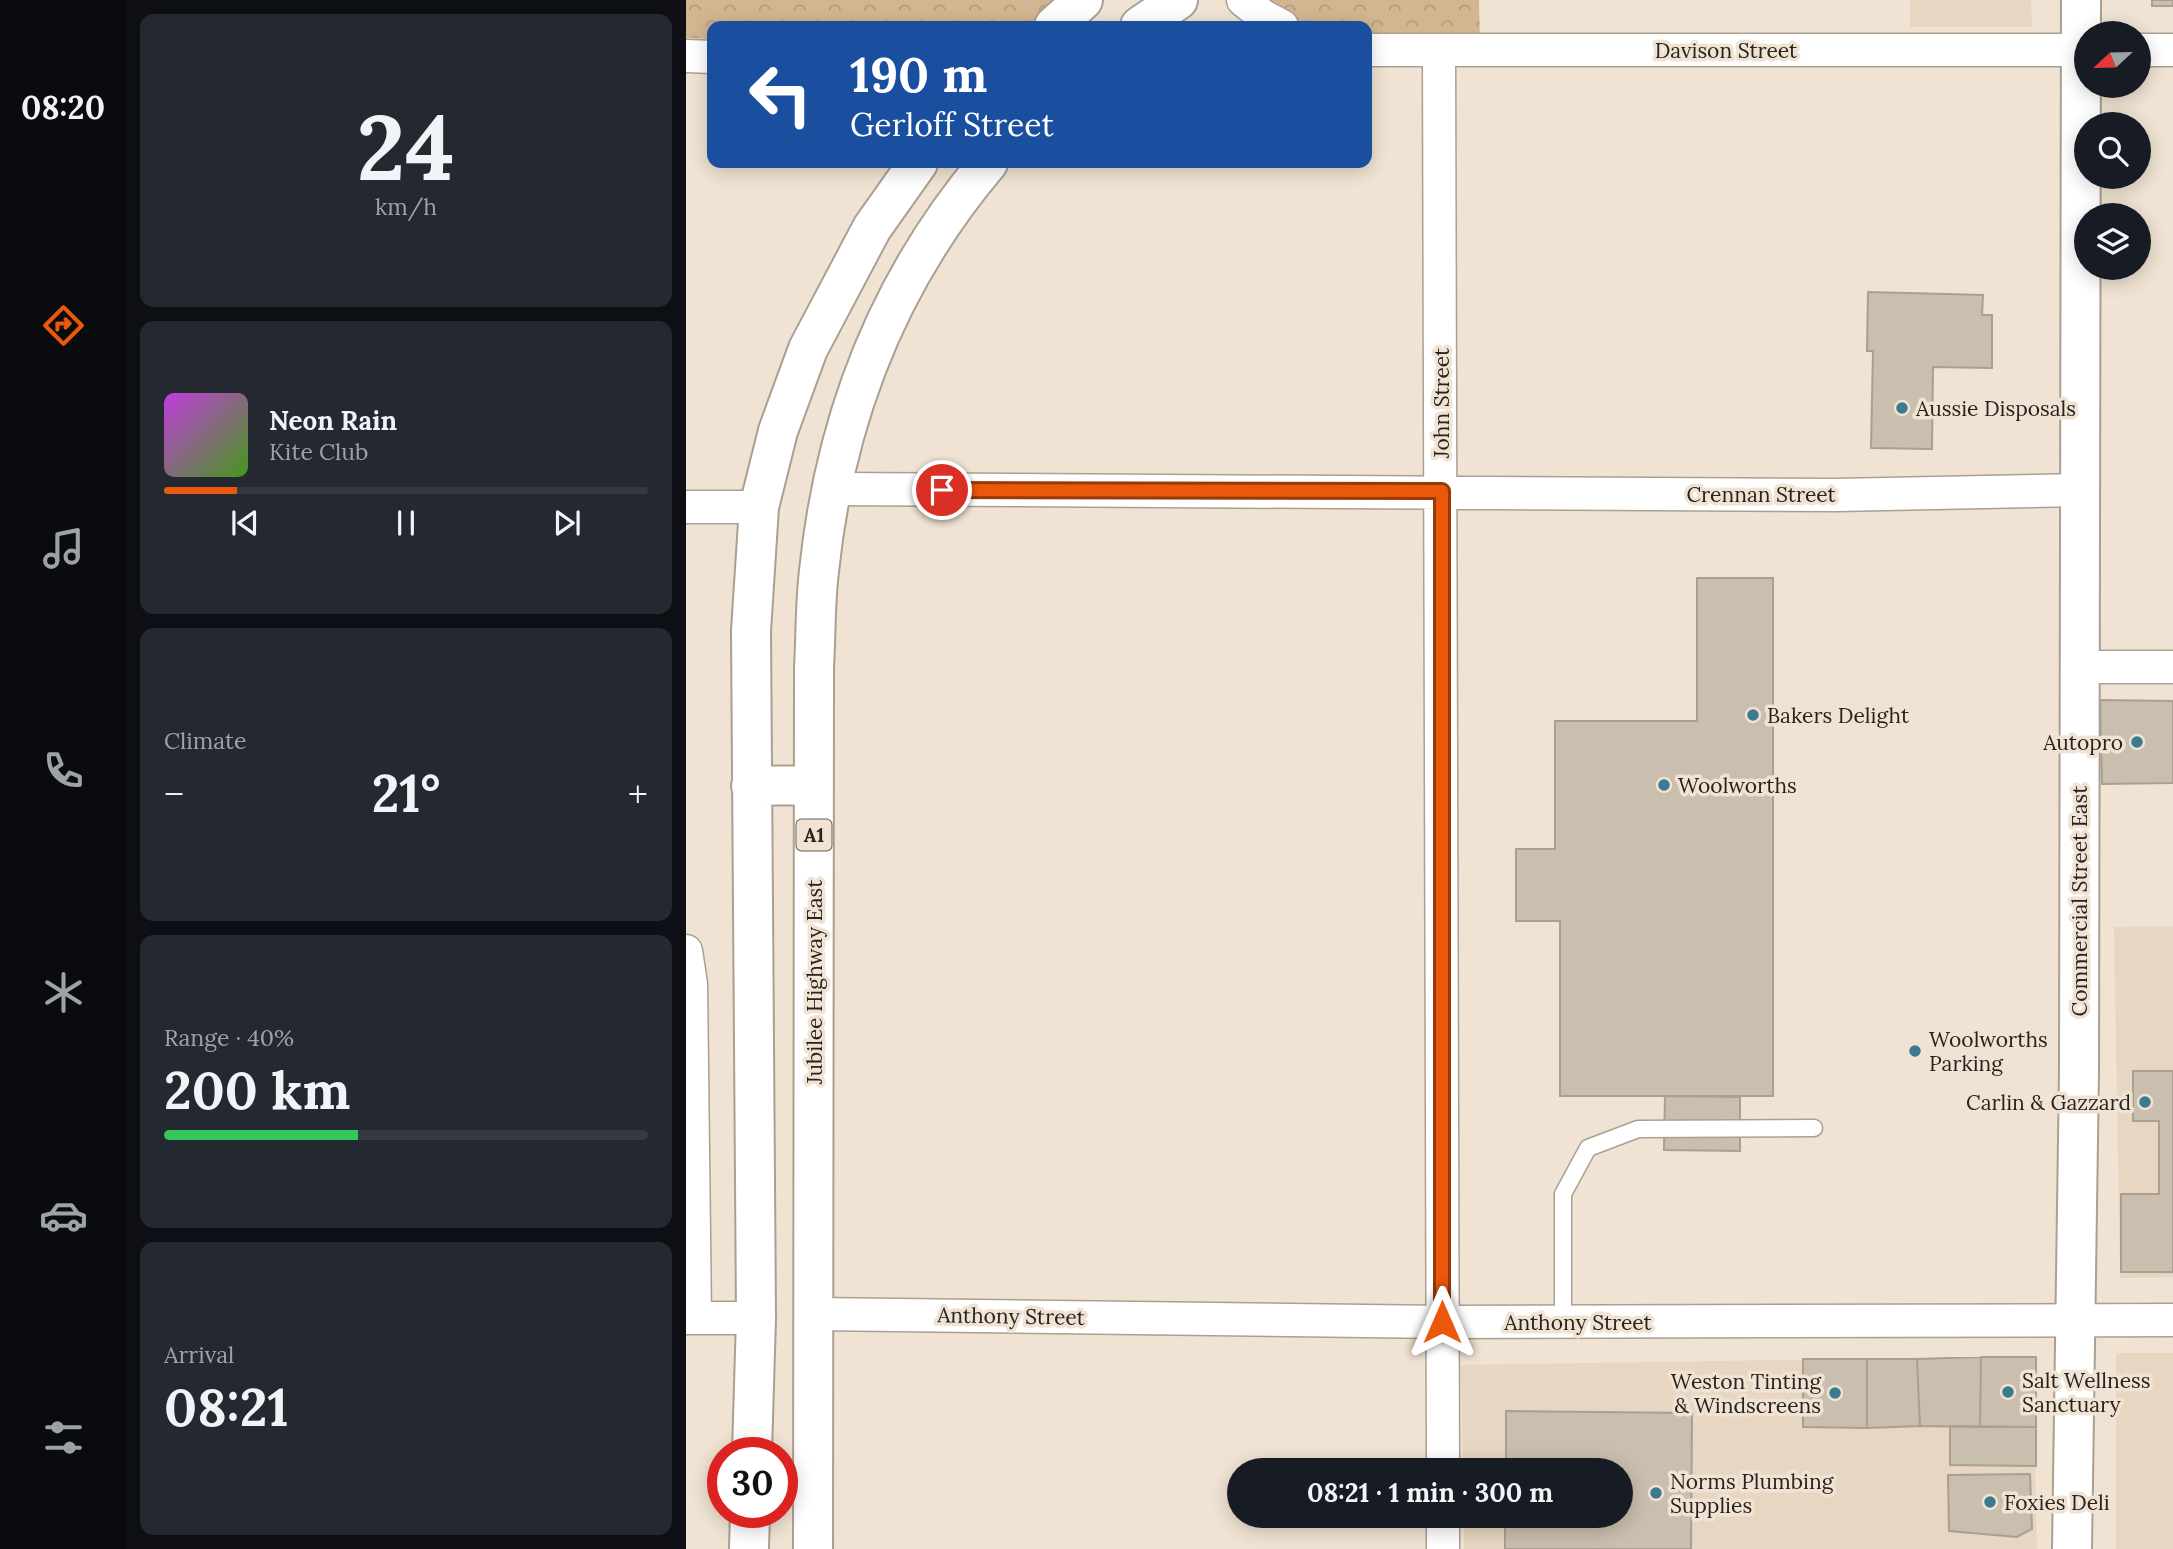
<!DOCTYPE html>
<meta charset="utf-8">
<style>
body{margin:0;font-family:Lora,serif;background:#242831;color:#f1f3f6;height:100vh;display:flex;flex-direction:column;font-size:26px;white-space:nowrap}
*{box-sizing:border-box;margin:0}
p{font-size:23px;color:#9ea1a6}
.icon{flex:none;width:38px;height:38px;fill:none;stroke:currentColor;stroke-width:2;stroke-linecap:round;stroke-linejoin:round}
.map{position:relative;flex:1;overflow:hidden}
.drawer{display:flex;flex-direction:column;gap:14px;padding:14px;background:#0d0f14;width:560px}
.drawer>*{flex:none}
.guide{position:absolute;left:21px;top:21px;width:665px;height:147px;border-radius:14px;box-shadow:0 4px 18px #0003;background:#1a4fa0;color:#fff;overflow:hidden}
.needle{width:46px;rotate:248deg}
.fabs{position:absolute;left:1388px;top:21px;display:grid;gap:14px}
.fabs a{display:grid;place-items:center;width:77px;height:77px;border-radius:50%;background:#171b24;box-shadow:0 4px 18px #0003;font-size:35px}
.speed{position:absolute;left:21px;top:1437px;display:flex;gap:14px;font-size:35px;font-weight:700;text-align:center}
.speed>*{display:grid;place-content:center;width:91px;height:91px;border-radius:50%;background:#171b24;box-shadow:0 4px 18px #0003;line-height:1}
.speed .limit{border:10px solid #d22;background:#fff;color:#111}
.pin{position:absolute;display:grid;place-items:center;width:60px;height:60px;color:#fff;margin:-30px;border:4px solid #fff;border-radius:50%;box-shadow:0 2px 7px #0007}
.me{position:absolute;width:77px;margin:-38px;rotate:0deg;stroke-linejoin:round;filter:drop-shadow(0 0 5px #0008)}
.turn{display:flex;align-items:center;gap:24px;height:147px;padding:0 28px;font-size:32px}
.turn .icon{width:91px;height:91px;stroke-width:2.5}
.turn b{display:block;font-size:49px;line-height:60px}
.big{font-size:52px;font-weight:700;line-height:1.1}
.drawer .card{flex:1;display:flex;flex-direction:column;justify-content:center;gap:10px;min-width:0;padding:0 24px;border-radius:14px;background:#242831}
.drawer .dial{align-items:center;gap:0}
.dial b{font-size:91px;line-height:1}
.song{display:flex;align-items:center;gap:21px}
.cover{width:84px;height:84px;border-radius:10px;background:linear-gradient(135deg,hsl(290 70% 55%),hsl(100 70% 35%))}
.played{height:7px;border-radius:4px;background:linear-gradient(90deg,#ea580c 15%,#363941 15%)}
.keys{display:flex;justify-content:space-around;direction:ltr}
.heat{display:flex;justify-content:space-between;align-items:center;font-size:38px;direction:ltr}
.charge{height:10px;border-radius:5px;background:linear-gradient(90deg,#34c759 40%,#363941 0)}
.trip{position:absolute;left:541px;top:1458px;width:406px;height:70px;border-radius:35px;background:#171b24;box-shadow:0 4px 18px #0003;font-weight:700;line-height:70px;text-align:center}
main{display:flex;flex:1;min-height:0}
.dock{display:flex;flex-direction:column;width:126px;justify-content:space-around;align-items:center;background:#090b0e;color:#9ea1a6}
.dock .icon{width:49px;height:49px}
.dock .current{color:#ea580c}
.dock b{font-size:32px;color:#f1f3f6}
.map>svg:first-child{display:block}
</style>
<main>
<nav class="dock">
<b>08:20</b>
<svg class="icon current" aria-label="directions" viewBox="0 0 24 24"><path d="M12 3l9 9-9 9-9-9zM9 14v-3h6M13 9l2 2-2 2"/></svg>
<svg class="icon" aria-label="music" viewBox="0 0 24 24"><path d="M9 18V5l10-2v13"/><circle cx="6" cy="18" r="3"/><circle cx="16" cy="16" r="3"/></svg>
<svg class="icon" aria-label="phone" viewBox="0 0 24 24"><path d="M5 4h4l2 5-3 2q2 4 5 5l2-3 5 2v4C11 20 4 13 5 4z"/></svg>
<svg class="icon" aria-label="climate" viewBox="0 0 24 24"><path d="M12 3v18M4 7l16 10M4 17L20 7"/></svg>
<svg class="icon" aria-label="car" viewBox="0 0 24 24"><path d="M5 17H2v-5l4-1 3-4h7l3 4 3 1v5h-3M9 17h6M6 11h13"/><circle cx="7" cy="17" r="2"/><circle cx="17" cy="17" r="2"/></svg>
<svg class="icon" aria-label="filters" viewBox="0 0 24 24"><path d="M4 7h16M4 17h16"/><circle cx="9" cy="7" r="2"/><circle cx="15" cy="17" r="2"/></svg>
</nav>
<section class="drawer">
<div class="card dial"><b>24</b><p>km/h</p></div>
<div class="card">
<div class="song"><i class="cover"></i><div><b>Neon Rain</b><p>Kite Club</p></div></div>
<div class="played"></div>
<div class="keys"><svg class="icon" aria-label="previous" viewBox="0 0 24 24"><path d="M18 5L8 12l10 7zM5 5v14"/></svg><svg class="icon" aria-label="pause" viewBox="0 0 24 24"><path d="M8 5v14M16 5v14"/></svg><svg class="icon" aria-label="next" viewBox="0 0 24 24"><path d="M6 5l10 7-10 7zM19 5v14"/></svg></div>
</div>
<div class="card"><p>Climate</p>
<div class="heat"><a>−</a><b class="big">21°</b><a>+</a></div>
</div>
<div class="card"><p>Range · 40%</p><b class="big">200 km</b><div class="charge"></div></div>
<div class="card"><p>Arrival</p><b class="big">08:21</b></div>
</section>
<div class="map">
<svg width="1487" height="1549" viewBox="0 0 1487 1549">
<defs>
<pattern id="park-crowns" width="20" height="18" patternUnits="userSpaceOnUse" patternTransform="scale(1.75)"><rect width="20" height="18" fill="#d2b691"/><path d="M2 6a3 3 0 1 1 6 0M12 15a3 3 0 1 1 6 0" fill="none" stroke="#b49c7d"/></pattern>
</defs>
<rect width="100%" height="100%" fill="#f0e3d3"/>
<!-- built -->
<path fill="#e7d6c1" d="M1224,0H1345L1346,27H1224Z
M1487,926V1277L1434,1278L1428,927Z
M1430,1353H1487V1549H1430Z
M1347,1356L1351,1549H778V1516H934V1470H777L775,1365Z"/>
<!-- park -->
<path fill="url(#park-crowns)" d="M0,0H372L343,26H26V39L0,38Z
M567,0H793L794,41L681,42V26C637,26 602,31 567,0Z"/>
<!-- building -->
<path fill="#cabeae" stroke="#aa9f90" stroke-width="2" d="M1466,0H1487V6H1466Z
M1182,292L1297,295L1296,315H1306V368L1247,367L1246,449L1185,448L1187,351H1181Z
M1011,578H1087V1096H874V921H830V849H869V721H1011Z
M1414,700L1487,701V783L1416,784Z
M1447,1071H1487V1272H1435V1194H1473V1121H1447Z
M979,1096L1054,1097V1151L978,1150Z
M1295,1357H1350V1427H1294Z
M1295,1357L1294,1427L1234,1426L1231,1359Z
M1117,1359H1181V1428L1117,1427Z
M1181,1359H1231L1234,1426L1181,1428Z
M820,1411L1006,1413L1005,1549H819V1516H934V1470H820Z
M1264,1426L1350,1427V1466L1264,1465Z
M1344,1474L1346,1529L1331,1537L1263,1531L1262,1475Z"/>
<g fill="none" stroke-linecap="round" stroke-linejoin="round">
<!-- lane casing -->
<g stroke="#ab9f91" stroke-width="19">
<path id="lane" d="M877,1322V1194L902,1148L952,1129L1128,1128"/>
</g>
<!-- street casing -->
<g stroke="#ab9f91" stroke-width="35">
<path id="street" d="M557,0L577,16L596,26
M681,50H1400
M753,50L757,1470
M1452,50H1487
M0,56L26,57
M145,489L1151,495L1395,490
M0,507H73
M1395,667H1487
M0,951L5,984L9,1318
M129,1314L756,1322L1487,1320
M0,1318H70
M757,1516V1549"/>
</g>
<!-- secondary casing -->
<g stroke="#ab9f91" stroke-width="42">
<path id="secondary" d="M1386,1549L1393,1071L1395,0"/>
</g>
<!-- highway casing -->
<g stroke="#ab9f91" stroke-width="42">
<path id="highway" d="M368,26L397,0
M454,26L492,0
M65,786L128,785
M66,1452L70,1318L65,631L73,507L92,431L122,349L186,228L232,163
M63,1549L64,1512
M127,1549L128,667C130,635 129,603 133,571C149,417 202,281 302,163"/>
</g>
<!-- lane -->
<use href="#lane" stroke="#fff" stroke-width="16"/>
<!-- street -->
<use href="#street" stroke="#fff" stroke-width="32"/>
<!-- secondary -->
<use href="#secondary" stroke="#fff" stroke-width="38"/>
<!-- highway -->
<use href="#highway" stroke="#fff" stroke-width="38"/>
</g>
<g fill="none" stroke-linecap="round" stroke-linejoin="round">
<!-- route casing -->
<g stroke="#983908" stroke-width="18">
<path id="route" d="M256,490L756,491V1322"/>
</g>
<!-- route -->
<use href="#route" stroke="#ea580c" stroke-width="12"/>
</g>
<!-- markers -->
<g fill="#3c7a90" stroke="#f0e3d3" stroke-width="2.5">
<circle cx="1216" cy="408" r="7"/>
<circle cx="1067" cy="715" r="7"/>
<circle cx="1451" cy="742" r="7"/>
<circle cx="978" cy="785" r="7"/>
<circle cx="1229" cy="1051" r="7"/>
<circle cx="1459" cy="1102" r="7"/>
<circle cx="1322" cy="1392" r="7"/>
<circle cx="1149" cy="1393" r="7"/>
<circle cx="970" cy="1493" r="7"/>
<circle cx="1304" cy="1502" r="7"/>
</g>
<g text-anchor="middle" dominant-baseline="central" stroke-width="7" stroke-linejoin="round" paint-order="stroke">
<!-- shield labels -->
<rect fill="#f0e3d3" stroke="#645d54" stroke-width="2" x="110.5" y="819.5" width="35" height="31" rx="5"/>
<g font-size="19" font-weight="bold" fill="#28231e">
<text x="128" y="835">A1</text>
</g>
<!-- street labels -->
<g font-size="21" fill="#28231e" stroke="#f0e3d3">
<text x="1040" y="50">Davison Street</text>
<text transform="translate(755 403) rotate(-90)">John Street</text>
<text x="1075" y="494">Crennan Street</text>
<text transform="translate(1393 901) rotate(-90)">Commercial Street East</text>
<text transform="translate(128 982) rotate(-90)">Jubilee Highway East</text>
<text transform="translate(325 1316) rotate(1)">Anthony Street</text>
<text x="892" y="1322">Anthony Street</text>
</g>
<!-- poi labels -->
<g font-size="21" fill="#28231e" stroke="#f0e3d3" text-anchor="start">
<text x="1230" y="408">Aussie Disposals</text>
<text x="1081" y="715">Bakers Delight</text>
<text x="1437" y="742" text-anchor="end">Autopro</text>
<text x="992" y="785">Woolworths</text>
<text x="1243" y="1039">Woolworths<tspan x="1243" dy="24">Parking</tspan></text>
<text x="1445" y="1102" text-anchor="end">Carlin &amp; Gazzard</text>
<text x="1336" y="1380">Salt Wellness<tspan x="1336" dy="24">Sanctuary</tspan></text>
<text x="1135" y="1381" text-anchor="end">Weston Tinting<tspan x="1135" dy="24">&amp; Windscreens</tspan></text>
<text x="984" y="1481">Norms Plumbing<tspan x="984" dy="24">Supplies</tspan></text>
<text x="1318" y="1502">Foxies Deli</text>
</g>
</g>
</svg>
<div class="fabs">
<a><svg class="needle" viewBox="-14 -14 28 28"><path d="M0-13l5 13h-10z" fill="#e53935"/><path d="M0 13l5-13h-10z" fill="#9ea1a6"/></svg></a>
<a><svg class="icon" aria-label="search" viewBox="0 0 24 24"><circle cx="10" cy="10" r="6"/><path d="M15 15l6 6"/></svg></a>
<a><svg class="icon" aria-label="layers" viewBox="0 0 24 24"><path d="M12 4l9 5-9 5-9-5zM3 14l9 5 9-5"/></svg></a>
</div>
<div class="speed"><div class="limit">30</div></div>
<div class="pin" style="left:256px;top:490px;background:#d93025"><svg class="icon" aria-label="arrive" viewBox="0 0 24 24"><path d="M6 21V4h12l-3 4 3 4H6"/></svg></div>
<svg class="me" style="left:756px;top:1322px" viewBox="-20 -20 40 40"><path d="M0-17L14 15 0 8-14 15z" fill="#ea580c" stroke="#fff" stroke-width="4"/></svg>
<div class="trip">08:21 · 1 min · 300 m</div>
<div class="guide">
<div class="turn"><svg class="icon" aria-label="left" viewBox="0 0 24 24"><path d="M17 20v-9H6M10 6l-5 5 5 5"/></svg><div><b>190 m</b>Gerloff Street</div></div>
</div>
</div>
</main>
